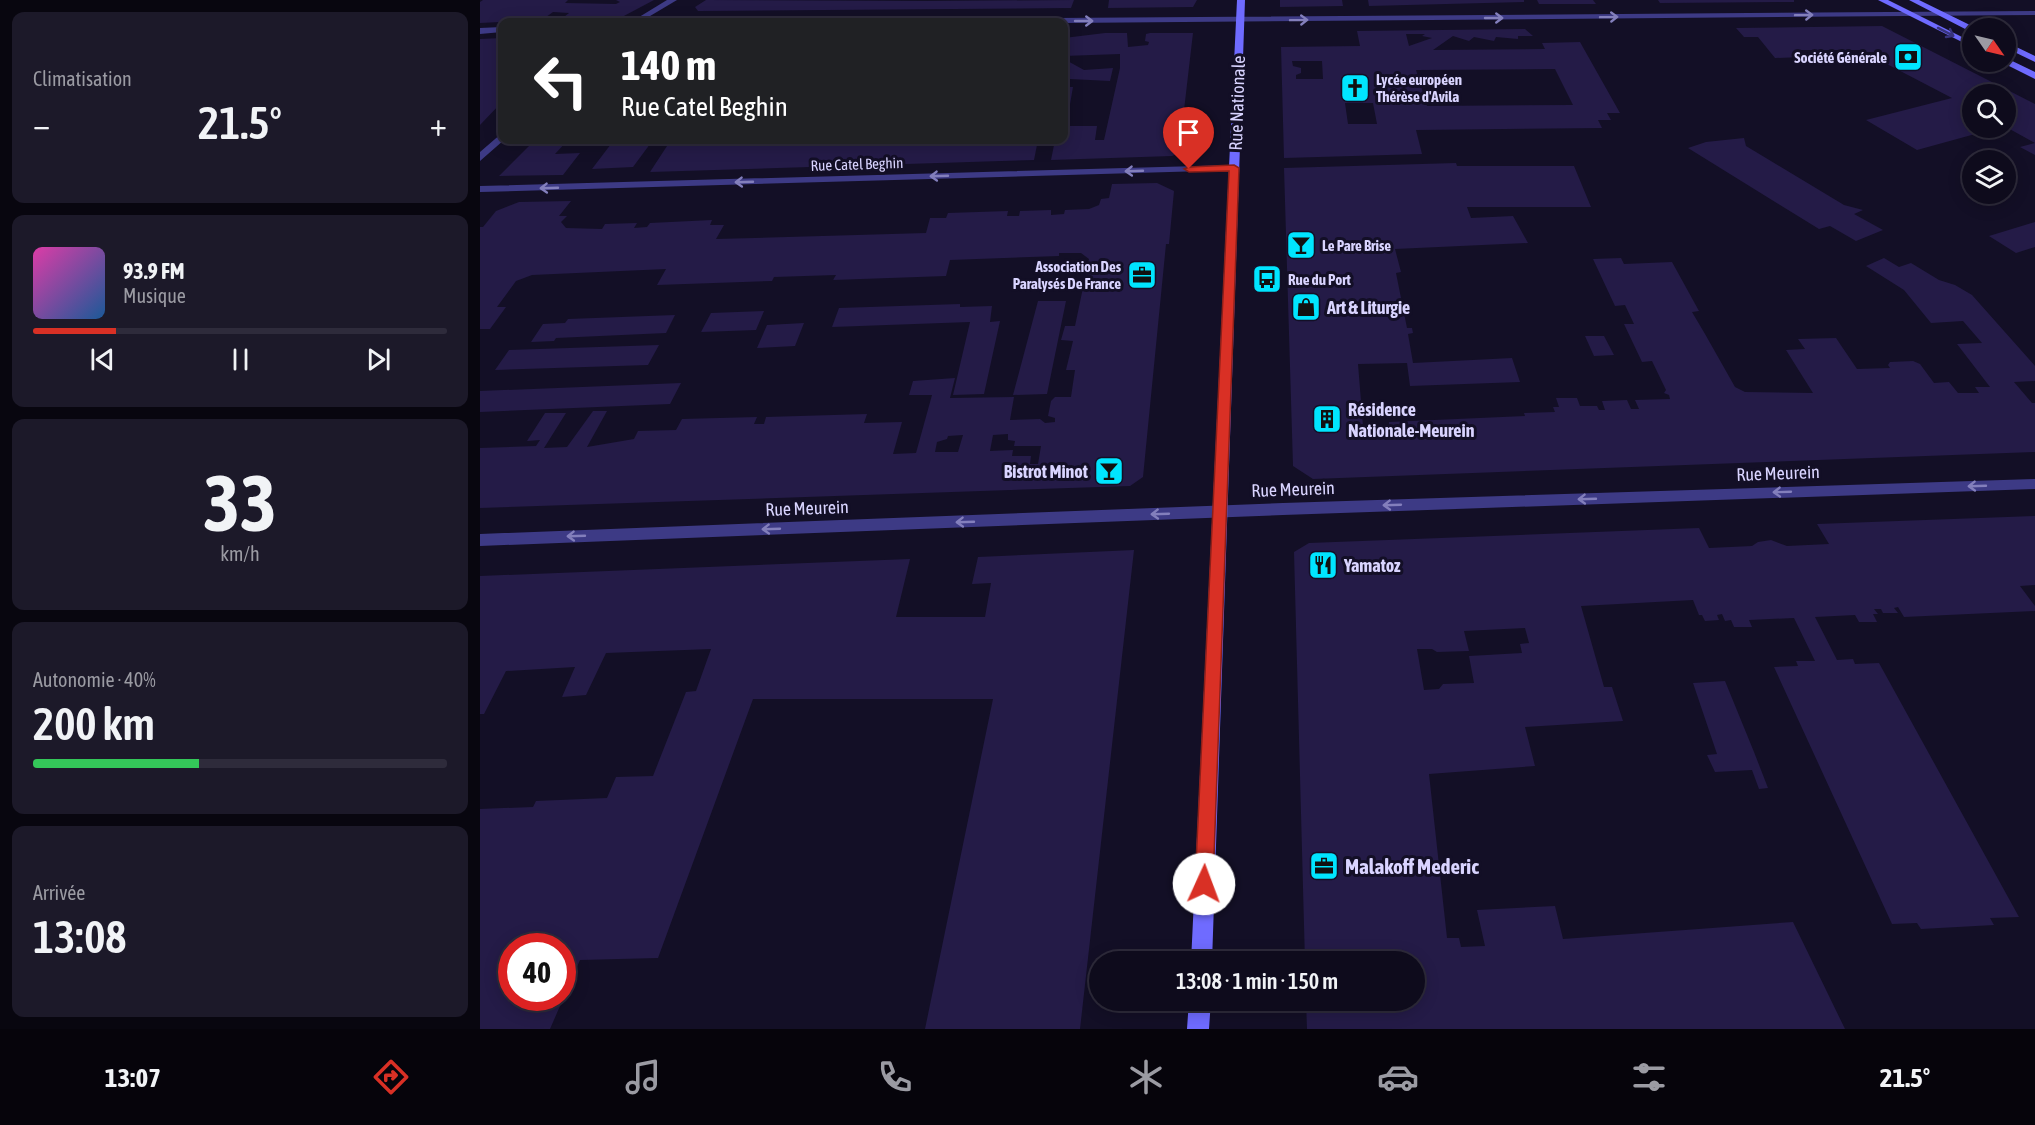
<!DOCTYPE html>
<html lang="fr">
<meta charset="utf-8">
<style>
body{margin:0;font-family:"Asap Condensed",sans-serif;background:#1c1929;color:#f1f3f6;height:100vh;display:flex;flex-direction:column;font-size:22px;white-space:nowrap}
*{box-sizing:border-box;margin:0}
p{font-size:20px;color:#9b9ba3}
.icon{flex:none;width:33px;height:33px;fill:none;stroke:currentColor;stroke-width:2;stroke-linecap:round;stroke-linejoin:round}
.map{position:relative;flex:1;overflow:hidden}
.panel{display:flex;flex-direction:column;gap:12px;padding:12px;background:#08060f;width:480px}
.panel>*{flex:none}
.top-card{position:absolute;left:18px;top:18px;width:570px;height:126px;border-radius:12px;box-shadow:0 3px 15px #0003,0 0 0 2px #2e2b3b;background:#202124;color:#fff;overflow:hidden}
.needle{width:39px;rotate:124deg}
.buttons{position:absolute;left:1482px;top:18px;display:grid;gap:12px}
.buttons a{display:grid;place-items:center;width:54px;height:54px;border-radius:50%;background:#0e0b1c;box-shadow:0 3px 15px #0003,0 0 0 2px #2e2b3b;font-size:30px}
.speed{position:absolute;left:18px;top:933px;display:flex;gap:12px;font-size:30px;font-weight:700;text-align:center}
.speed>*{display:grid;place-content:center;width:78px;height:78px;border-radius:50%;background:#0e0b1c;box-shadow:0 3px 15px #0003,0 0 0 2px #2e2b3b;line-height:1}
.speed .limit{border:9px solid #d22;background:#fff;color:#111}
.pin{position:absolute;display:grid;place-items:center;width:51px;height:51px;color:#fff;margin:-62px -26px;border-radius:50% 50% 50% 0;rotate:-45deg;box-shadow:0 0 6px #0007}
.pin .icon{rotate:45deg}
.me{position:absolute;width:66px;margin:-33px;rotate:2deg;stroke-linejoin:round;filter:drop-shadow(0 0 4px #0008)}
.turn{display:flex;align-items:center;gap:21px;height:126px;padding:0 24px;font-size:27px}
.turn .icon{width:78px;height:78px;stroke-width:2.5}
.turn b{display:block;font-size:42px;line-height:51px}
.big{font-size:45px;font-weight:600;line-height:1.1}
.panel .card{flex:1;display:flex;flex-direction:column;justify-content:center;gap:9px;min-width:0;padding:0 21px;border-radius:12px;background:#1c1929}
.panel .dial{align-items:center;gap:0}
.dial b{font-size:78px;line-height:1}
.song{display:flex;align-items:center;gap:18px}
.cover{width:72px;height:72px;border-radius:9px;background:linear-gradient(135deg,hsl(320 70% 55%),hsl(210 70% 35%))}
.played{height:6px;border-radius:3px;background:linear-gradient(90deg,#d93025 20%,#2e2b3b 20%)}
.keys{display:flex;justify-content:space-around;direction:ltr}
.heat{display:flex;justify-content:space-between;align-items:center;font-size:33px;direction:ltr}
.charge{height:9px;border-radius:4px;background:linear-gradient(90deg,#34c759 40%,#2e2b3b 0)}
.trip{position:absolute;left:609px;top:951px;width:336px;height:60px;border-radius:30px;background:#0e0b1c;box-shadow:0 3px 15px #0003,0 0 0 2px #2e2b3b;font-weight:600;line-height:60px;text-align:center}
.tabs{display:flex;height:96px;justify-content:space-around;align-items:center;background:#06040b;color:#9b9ba3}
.tabs .icon{width:42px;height:42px}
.tabs .on{color:#d93025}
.tabs b{font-size:27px;color:#f1f3f6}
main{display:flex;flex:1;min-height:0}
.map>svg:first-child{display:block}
</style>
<main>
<section class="panel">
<div class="card"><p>Climatisation</p>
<div class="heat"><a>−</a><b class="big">21.5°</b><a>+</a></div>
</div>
<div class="card">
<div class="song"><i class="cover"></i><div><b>93.9 FM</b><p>Musique</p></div></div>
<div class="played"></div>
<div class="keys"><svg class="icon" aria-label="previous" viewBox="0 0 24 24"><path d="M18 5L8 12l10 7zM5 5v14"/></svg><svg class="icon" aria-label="pause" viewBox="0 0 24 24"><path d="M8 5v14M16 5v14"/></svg><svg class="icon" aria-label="next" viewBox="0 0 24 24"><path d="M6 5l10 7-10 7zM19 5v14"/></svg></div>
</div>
<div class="card dial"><b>33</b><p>km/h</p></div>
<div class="card"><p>Autonomie · 40%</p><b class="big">200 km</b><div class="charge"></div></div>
<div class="card"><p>Arrivée</p><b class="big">13:08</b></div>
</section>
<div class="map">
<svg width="1555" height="1029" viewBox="0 0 1555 1029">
<rect width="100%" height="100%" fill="#130f26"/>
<!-- building -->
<path fill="#241b47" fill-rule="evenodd" d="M3,0H88L85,3L136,4L140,2L136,0H174L142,17H84L89,13L73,12L62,20L0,23V2Z
M226,0L444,1L594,0L591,8L218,11L215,7Z
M629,0H717L713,7L628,8Z
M800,0H862L863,6L800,7Z
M888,0H1044V2L889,6Z
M1057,0H1113L1116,4H1059Z
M1178,0H1314V2L1180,3Z
M1402,26L1555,104V155L1540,147L1555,143L1526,127V94H1492V128H1517L1437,150L1386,120L1472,98L1380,50H1316L1322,57L1295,58L1278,37H1264L1256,28Z
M1045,29L1053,36H1038V39L1016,37L1014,41L994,37L989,41L973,36L953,50L1065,49L1062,43L1100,42L1140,113H1127L1131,120H1118L1122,128L936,130L942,154L804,158L801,47L880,46L877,31ZM926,34H945L942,36L952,38L929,46ZM812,61H842L843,79H816V75L821,73V68L813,66ZM1075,69L1093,105L947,106L936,70ZM865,103H893L897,124H868Z
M625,33H647L648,47L668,45L669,42L665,41L666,34L670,33H713L699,153L692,156L571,160L575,140H584V126H617L615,140H624L640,68V54L584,56V38Z
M22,38L20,48L22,47V102L0,125V39Z
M584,59L604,70L633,68L630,81L590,79L584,76Z
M584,87H593L589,110H584Z
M1264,138L1266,146L1364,205L1383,210L1374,214L1403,230L1376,241L1350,226L1339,229L1208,148L1226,142Z
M55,140H88L75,154L100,153L83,175L19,176Z
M134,140H173L153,167L112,169Z
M250,140H558L554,160L170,172L187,146L248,145Z
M976,163L977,166H1094L1111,207H987L991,218L1033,216L1048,243L915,249L921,272L916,273L927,328H932L933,333L928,334L933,363L1032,358L1040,382L930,386L927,363L878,364L883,426H909V422L1045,416L1044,413L1075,412L1073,407H1079L1076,398H1097L1100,406H1117L1119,410H1125L1122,401L1147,400L1151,409H1159L1155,400L1190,399L1189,395L1184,393L1186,390L1172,361L1162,362L1144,324H1154L1145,305L1135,306L1113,259L1141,258L1144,264L1192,262L1219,311L1212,312L1225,334L1255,387L1265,392L1333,393L1306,350L1325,349L1318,339L1356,338L1377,369L1410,368L1408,365L1410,362L1433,361L1440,364L1454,383L1469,382L1478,393H1499L1495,387H1510L1477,344L1502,343L1483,321L1451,323L1424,290L1386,266L1404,258L1419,267L1431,263L1459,280L1475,285L1492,295L1555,366V381L1534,382L1552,403H1555V452L833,479L813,466L804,168Z
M677,183L694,191L689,244H686L663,477L650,486L0,508V448L56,446L60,440L47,441L65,413H86L64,448L87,447L113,411H127L107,447L154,439L158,431L196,430L202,419L277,417L274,424H284L286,417L387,414L384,423L422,422L413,454L436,453L452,395H429L433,381L475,378L470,398L534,397L530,420L560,419L565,423L575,422V418L568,416L571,401L575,397H591L595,370H586L593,341L581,340L585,326H595L609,259L601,253H579V256L470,260L466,276L353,280L356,275L294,277L292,281L177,285L186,269L52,275L36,281L17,307H26L10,329H0V227H3L16,211L39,202L91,201L79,216H87L81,222L86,228L122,229L125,224L157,223L154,228L167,227L170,223L232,220L230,225H244L236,239L446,233L450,218H466L468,213L528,211L527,216H539L540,211L571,210V215L584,214L585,210L609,209L619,205L621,199L629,198L632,184ZM528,434V440L535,441L534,446H561L558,464H550L551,456H532L533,450L510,451L513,435ZM483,435L478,452H455L457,442L467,439L468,436Z
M1555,222V247L1536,253L1509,236Z
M558,301H586L567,394L533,395Z
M480,304V307L512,306L510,322L520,321L504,394L473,395L490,322L352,327L359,308Z
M284,311L276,330L221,332L231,313Z
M195,315L186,333L76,338L74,341L51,342L63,324L85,323L88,319Z
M324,323L315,346L277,348L287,325Z
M1105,336H1124L1134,355L1114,356Z
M179,345L168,365L15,370L29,350Z
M201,383L190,404L0,412V391Z
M1555,516V585L1540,586L1555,606V611L1424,617L1418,607L1414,608L1418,613H1403L1401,609H1394L1398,614H1393L1397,622H1379L1375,615L1335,617L1357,660L1373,659L1375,664L1399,663L1539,917L1510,918L1514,925L1441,929L1437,923L1412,924L1294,667L1318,666L1316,661H1335L1314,618L1269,620L1272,627H1254L1251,620L1245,621L1242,614L1237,615L1239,620L1225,621L1222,615H1219L1213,600L1101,606L1124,687H1132L1143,721L1045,727L1055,766L949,774L967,938H979L981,947L1005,946L997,910L1075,906L1083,939L1313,922L1365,1029H827L826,1000H934V962H825L814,552L829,543L1219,528L1229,548L1272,546L1278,542L1291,540L1307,546L1349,544L1337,524ZM1045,628L1049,643L1040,644L1042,653L989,656L994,683L963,684L959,689L944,690L937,649H952L957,652L989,651L984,631Z
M654,550L600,1029H445L513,699H273L178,958L100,960L70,1029H0V809L53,807L56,801L127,798L136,777L173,776L206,692L216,691L231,649L126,653L106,695L82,697L95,667L26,671L4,714H0V576L430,559L416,617H505L511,583L492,584L498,557ZM32,946H82V998H32Z
M1245,681L1274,752L1288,788L1279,789L1272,770L1235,772L1227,755L1237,754L1213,683Z"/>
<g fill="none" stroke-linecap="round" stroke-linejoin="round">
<!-- street -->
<path fill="#3d3a85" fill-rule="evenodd" d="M187,0H197L160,22H151Z
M1555,11V15L584,23L436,22L440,19Z
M22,27V32L0,34V28Z
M22,133L24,140L0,161V152Z
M754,165L758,166V170L0,192V186Z
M1555,479V489L803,515L0,546V534L803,503Z"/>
<!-- secondary -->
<path fill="#6f6bff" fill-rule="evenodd" d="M757,0H765L732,962H711Z
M1398,0H1408L1492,42V47Z
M1429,0H1439L1496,28L1489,31Z
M1526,42L1555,56V62L1526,48Z
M1526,58L1555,72V79L1523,63Z
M709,1000H731L729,1029H707Z"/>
</g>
<!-- one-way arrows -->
<defs><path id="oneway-shaft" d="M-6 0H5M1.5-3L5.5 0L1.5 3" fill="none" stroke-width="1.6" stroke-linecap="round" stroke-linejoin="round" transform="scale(1.5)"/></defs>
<g stroke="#837fbc">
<use href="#oneway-shaft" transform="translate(1324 15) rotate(-1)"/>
<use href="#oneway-shaft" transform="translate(1129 17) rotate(-1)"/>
<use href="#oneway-shaft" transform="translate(1014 18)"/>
<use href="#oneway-shaft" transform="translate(819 20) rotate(-1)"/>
<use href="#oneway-shaft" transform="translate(604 21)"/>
<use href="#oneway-shaft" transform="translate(654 171) rotate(178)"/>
<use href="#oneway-shaft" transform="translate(459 176) rotate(178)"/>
<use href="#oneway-shaft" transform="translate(264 182) rotate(178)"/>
<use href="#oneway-shaft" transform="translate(69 188) rotate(178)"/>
<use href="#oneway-shaft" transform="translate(1497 486) rotate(178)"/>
<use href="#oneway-shaft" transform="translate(1302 492) rotate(178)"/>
<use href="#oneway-shaft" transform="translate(1107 499) rotate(178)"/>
<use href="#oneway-shaft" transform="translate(912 505) rotate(178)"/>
<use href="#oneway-shaft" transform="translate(680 514) rotate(178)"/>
<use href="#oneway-shaft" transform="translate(485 522) rotate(178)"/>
<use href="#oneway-shaft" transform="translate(291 529) rotate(178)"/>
<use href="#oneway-shaft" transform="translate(96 536) rotate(178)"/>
</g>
<use stroke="#38347d" href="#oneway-shaft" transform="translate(1466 32) rotate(27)"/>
<!-- route -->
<path fill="#d93025" stroke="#8d1f18" stroke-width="1.5" d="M754,165L759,168L733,884L731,890L724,893L718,890L715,884L749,171L709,172L704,169L709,167Z"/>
<!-- icons -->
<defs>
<g id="bank-square" transform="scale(1.5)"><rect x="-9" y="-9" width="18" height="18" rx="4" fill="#00e5ff" stroke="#130f26"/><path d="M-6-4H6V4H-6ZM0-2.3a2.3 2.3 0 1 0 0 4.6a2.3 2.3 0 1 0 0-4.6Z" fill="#111"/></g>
<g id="church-square" transform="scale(1.5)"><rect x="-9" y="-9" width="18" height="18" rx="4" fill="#00e5ff" stroke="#130f26"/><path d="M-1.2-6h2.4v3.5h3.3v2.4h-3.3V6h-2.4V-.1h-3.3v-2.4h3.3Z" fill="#111"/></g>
<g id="bar-square" transform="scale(1.5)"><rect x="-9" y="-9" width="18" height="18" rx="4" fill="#00e5ff" stroke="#130f26"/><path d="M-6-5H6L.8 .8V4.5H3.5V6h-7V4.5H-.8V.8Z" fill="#111"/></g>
<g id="office-square" transform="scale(1.5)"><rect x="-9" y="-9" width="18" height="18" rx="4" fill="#00e5ff" stroke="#130f26"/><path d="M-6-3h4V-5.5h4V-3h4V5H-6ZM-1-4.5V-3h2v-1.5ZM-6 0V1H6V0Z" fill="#111"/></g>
<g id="bus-square" transform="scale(1.5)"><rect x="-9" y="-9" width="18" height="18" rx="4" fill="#00e5ff" stroke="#130f26"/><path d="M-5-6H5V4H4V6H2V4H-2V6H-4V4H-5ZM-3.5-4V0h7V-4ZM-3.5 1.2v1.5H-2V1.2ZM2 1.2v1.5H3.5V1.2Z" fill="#111"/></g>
<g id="shop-square" transform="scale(1.5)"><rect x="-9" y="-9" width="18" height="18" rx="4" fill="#00e5ff" stroke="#130f26"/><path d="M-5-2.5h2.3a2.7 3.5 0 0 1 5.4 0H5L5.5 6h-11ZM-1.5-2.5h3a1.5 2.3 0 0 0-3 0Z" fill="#111"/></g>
<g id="building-square" transform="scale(1.5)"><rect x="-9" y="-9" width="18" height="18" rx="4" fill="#00e5ff" stroke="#130f26"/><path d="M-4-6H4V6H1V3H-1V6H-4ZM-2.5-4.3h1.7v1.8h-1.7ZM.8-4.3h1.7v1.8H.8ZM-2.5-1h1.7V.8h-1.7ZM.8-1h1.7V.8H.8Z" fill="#111"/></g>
<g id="restaurant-square" transform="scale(1.5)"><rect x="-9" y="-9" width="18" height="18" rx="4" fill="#00e5ff" stroke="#130f26"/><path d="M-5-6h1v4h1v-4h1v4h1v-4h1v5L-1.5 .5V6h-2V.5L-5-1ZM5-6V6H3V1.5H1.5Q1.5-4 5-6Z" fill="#111"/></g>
</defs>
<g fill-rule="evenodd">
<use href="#bank-square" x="1428" y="57"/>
<use href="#church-square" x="875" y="88"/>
<use href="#bar-square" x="821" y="245"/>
<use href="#office-square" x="662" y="275"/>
<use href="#bus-square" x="787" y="279"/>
<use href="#shop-square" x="826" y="307"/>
<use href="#building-square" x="847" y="419"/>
<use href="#bar-square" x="629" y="471"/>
<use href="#restaurant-square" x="843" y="565"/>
<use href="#office-square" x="844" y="866"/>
</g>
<g text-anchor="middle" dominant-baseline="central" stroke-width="6" stroke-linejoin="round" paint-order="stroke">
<!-- far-poi labels -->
<g font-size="15" font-weight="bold" fill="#d9d4ff" stroke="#130f26" text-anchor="start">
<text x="1407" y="57" text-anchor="end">Société Générale</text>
<text x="896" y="79">Lycée européen<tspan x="896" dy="17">Thérèse d'Avila</tspan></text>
<text x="842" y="245">Le Pare Brise</text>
<text x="641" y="266" text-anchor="end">Association Des<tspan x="641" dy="17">Paralysés De France</tspan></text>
<text x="808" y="279">Rue du Port</text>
</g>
<!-- far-street labels -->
<g font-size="15" fill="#d9d4ff" stroke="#130f26">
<text transform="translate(377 164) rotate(-2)">Rue Catel Beghin</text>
</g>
<!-- street labels -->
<g font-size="18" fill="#d9d4ff" stroke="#130f26">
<text transform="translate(757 103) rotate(-88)">Rue Nationale</text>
<text transform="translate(1298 473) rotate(-2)">Rue Meurein</text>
<text transform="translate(813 489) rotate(-2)">Rue Meurein</text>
<text transform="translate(327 508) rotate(-2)">Rue Meurein</text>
</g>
<!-- poi labels -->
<g font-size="18" font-weight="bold" fill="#d9d4ff" stroke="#130f26" text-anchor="start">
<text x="847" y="307">Art &amp; Liturgie</text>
<text x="868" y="409">Résidence<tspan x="868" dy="21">Nationale-Meurein</tspan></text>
<text x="608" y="471" text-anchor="end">Bistrot Minot</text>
<text x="864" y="565">Yamatoz</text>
</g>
<!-- near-poi labels -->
<g font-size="21" font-weight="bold" fill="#d9d4ff" stroke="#130f26" text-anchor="start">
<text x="865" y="866">Malakoff Mederic</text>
</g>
</g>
</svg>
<div class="buttons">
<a><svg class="needle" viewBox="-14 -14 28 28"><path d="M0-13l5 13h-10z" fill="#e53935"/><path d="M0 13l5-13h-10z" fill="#9b9ba3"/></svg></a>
<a><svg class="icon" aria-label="search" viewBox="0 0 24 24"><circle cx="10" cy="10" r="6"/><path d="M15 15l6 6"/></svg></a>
<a><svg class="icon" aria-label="layers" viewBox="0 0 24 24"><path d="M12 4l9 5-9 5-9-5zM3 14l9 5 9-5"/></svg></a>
</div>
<div class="speed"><div class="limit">40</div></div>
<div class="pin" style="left:709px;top:169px;background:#d93025"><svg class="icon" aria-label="arrive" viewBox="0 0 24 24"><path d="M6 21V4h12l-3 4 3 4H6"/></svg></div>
<svg class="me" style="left:724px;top:884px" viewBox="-20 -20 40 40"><circle r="19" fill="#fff"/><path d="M0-13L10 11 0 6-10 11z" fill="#d93025"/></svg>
<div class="trip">13:08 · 1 min · 150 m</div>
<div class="top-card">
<div class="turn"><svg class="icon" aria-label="left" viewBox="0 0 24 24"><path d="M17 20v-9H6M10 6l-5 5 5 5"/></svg><div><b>140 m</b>Rue Catel Beghin</div></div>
</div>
</div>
</main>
<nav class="tabs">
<b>13:07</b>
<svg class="icon on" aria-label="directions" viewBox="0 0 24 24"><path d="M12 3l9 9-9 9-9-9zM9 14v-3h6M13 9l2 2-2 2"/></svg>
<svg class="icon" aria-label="music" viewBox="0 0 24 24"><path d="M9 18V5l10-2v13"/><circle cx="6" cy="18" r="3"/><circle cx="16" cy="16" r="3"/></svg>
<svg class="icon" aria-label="phone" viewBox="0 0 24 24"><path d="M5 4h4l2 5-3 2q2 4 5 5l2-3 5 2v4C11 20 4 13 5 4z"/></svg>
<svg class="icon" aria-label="climate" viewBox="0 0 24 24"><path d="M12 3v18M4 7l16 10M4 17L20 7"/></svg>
<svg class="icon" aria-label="car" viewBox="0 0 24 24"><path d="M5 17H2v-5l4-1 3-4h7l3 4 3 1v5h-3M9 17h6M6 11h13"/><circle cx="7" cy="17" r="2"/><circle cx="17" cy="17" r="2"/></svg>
<svg class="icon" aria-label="filters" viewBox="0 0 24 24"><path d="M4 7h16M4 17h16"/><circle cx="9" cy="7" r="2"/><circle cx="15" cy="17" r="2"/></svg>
<b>21.5°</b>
</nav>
